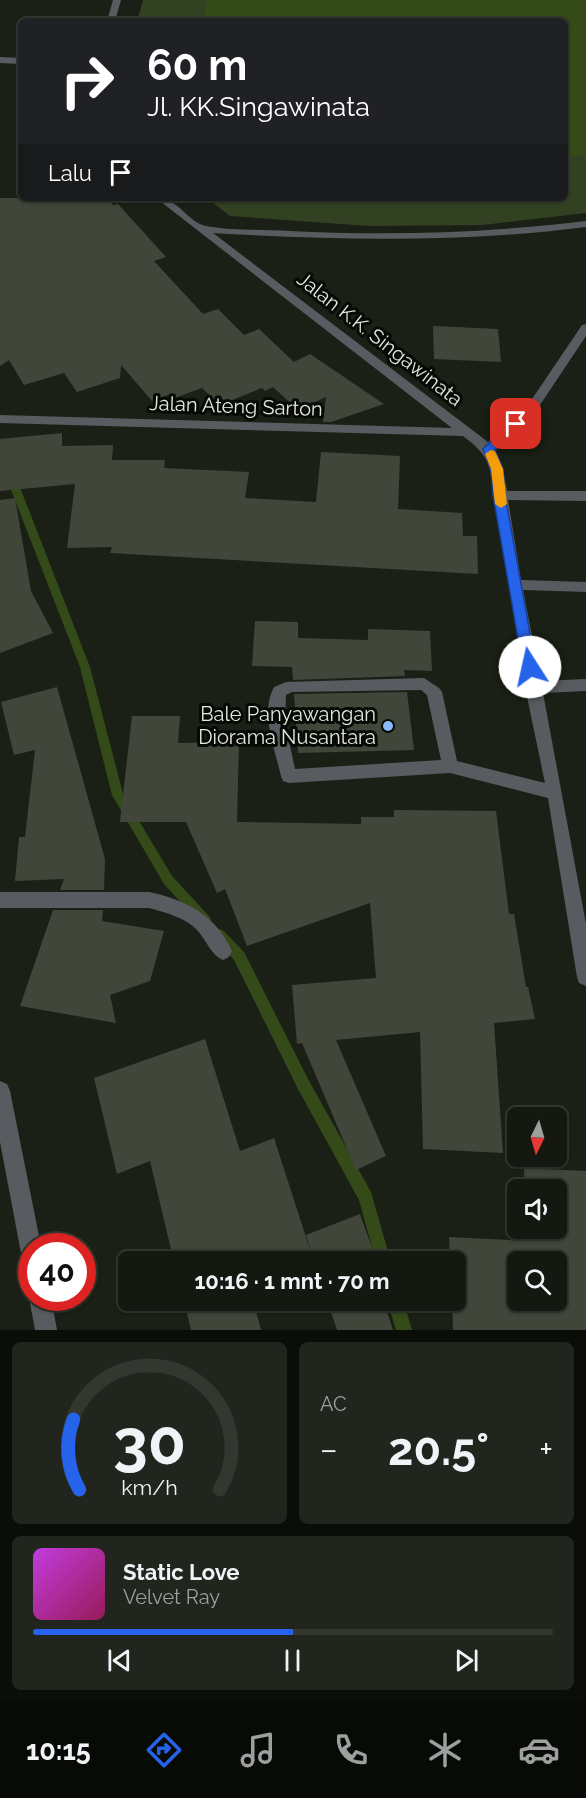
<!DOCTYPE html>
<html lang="id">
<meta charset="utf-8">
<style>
body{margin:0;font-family:Raleway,sans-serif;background:#21251e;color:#f1f3f6;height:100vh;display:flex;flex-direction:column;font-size:22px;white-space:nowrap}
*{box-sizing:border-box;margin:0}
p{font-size:20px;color:#9da09f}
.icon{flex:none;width:33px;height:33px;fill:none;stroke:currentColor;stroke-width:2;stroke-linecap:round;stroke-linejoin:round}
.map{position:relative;height:1330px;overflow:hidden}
.drawer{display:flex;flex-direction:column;gap:12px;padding:12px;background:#0b0d09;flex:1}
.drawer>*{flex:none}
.hud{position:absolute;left:18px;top:18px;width:550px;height:183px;border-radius:9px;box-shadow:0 2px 4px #0004,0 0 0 2px #333730;background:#202124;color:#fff;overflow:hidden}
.needle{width:39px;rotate:185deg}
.fabs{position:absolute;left:507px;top:1107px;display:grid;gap:12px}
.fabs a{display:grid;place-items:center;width:60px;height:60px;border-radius:9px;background:#141810;box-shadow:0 2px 4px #0004,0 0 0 2px #333730;font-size:30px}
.speed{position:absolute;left:18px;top:1233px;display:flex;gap:12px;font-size:30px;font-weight:700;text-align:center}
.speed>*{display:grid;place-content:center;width:78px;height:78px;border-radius:50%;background:#141810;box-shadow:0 2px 4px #0004,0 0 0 2px #333730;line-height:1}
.speed .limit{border:9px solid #d22;background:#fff;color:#111}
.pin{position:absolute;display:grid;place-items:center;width:51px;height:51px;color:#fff;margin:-26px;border-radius:12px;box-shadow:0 3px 9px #0006}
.me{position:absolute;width:66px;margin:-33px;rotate:350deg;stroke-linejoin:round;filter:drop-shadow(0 0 4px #0008)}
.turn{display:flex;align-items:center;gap:21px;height:126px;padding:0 30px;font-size:27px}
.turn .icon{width:78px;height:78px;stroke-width:2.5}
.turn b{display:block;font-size:42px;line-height:51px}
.then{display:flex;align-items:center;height:57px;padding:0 30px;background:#0003;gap:12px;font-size:22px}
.big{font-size:45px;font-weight:700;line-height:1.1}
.drawer .card{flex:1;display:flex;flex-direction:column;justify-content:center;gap:9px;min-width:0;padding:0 21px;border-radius:9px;background:#21251e}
.drawer .dial{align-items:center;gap:0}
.dial svg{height:156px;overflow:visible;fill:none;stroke:#333730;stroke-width:7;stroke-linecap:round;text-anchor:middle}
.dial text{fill:#f1f3f6;stroke:none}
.song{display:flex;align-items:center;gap:18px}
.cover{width:72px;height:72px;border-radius:9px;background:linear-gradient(135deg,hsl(290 70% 55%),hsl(330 70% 35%))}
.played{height:6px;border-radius:3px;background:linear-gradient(90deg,#2563eb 50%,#333730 50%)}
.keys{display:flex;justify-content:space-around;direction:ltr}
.heat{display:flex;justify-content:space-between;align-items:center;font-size:33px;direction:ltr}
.drawer .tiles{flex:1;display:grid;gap:12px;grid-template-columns:1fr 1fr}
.card:last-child{grid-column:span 2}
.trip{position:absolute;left:118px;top:1251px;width:348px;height:60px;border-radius:9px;background:#141810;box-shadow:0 2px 4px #0004,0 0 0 2px #333730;font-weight:700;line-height:60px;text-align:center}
.tabs{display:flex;height:96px;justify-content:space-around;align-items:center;background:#080a06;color:#9da09f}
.tabs .icon{width:42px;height:42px}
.tabs .current{color:#2563eb}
.tabs b{font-size:27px;color:#f1f3f6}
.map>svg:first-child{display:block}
</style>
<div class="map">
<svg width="586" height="1330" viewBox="0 0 586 1330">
<rect width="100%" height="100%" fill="#1a2015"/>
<!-- green -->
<path fill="#334123" d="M143,0H586V213L483,225L369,226L230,216L207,198H566V21H137Z"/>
<!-- water -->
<path fill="#344a18" d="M207,0H586V154L566,159V21H203Z"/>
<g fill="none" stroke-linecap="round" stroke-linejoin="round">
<!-- stream -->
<path fill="#344a18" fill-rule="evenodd" d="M11,474L16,477L90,667L123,794L172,876L209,916L211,920L209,924L205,926L201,924L164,884L112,795L80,667L6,477Z
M220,929L224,931L244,952L308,1079L371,1192L391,1262H376L359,1200L298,1089L234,960L216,939L214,935L216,931Z
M387,1300H403L412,1330H396Z"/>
</g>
<!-- building -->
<path fill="#40463a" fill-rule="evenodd" d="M0,198H107L113,205L118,204L166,257L154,261L203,314L218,309L244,335L259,329L294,362L310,354L384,404L331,422H323L326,397L298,410L273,387L265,391L262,388L220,405L202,388L172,399L168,395L152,401L121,365L120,378L77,392L64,373L24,385L9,360L0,366Z
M433,326L498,329L501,362L434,359Z
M62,433V446L113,445L112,460H165L164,468L249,472L245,498L316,502L321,452L400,456L398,509L462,513L463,536H477L478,574L110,553L112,547L67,548L75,484L0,491V439Z
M15,498L31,591L53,633L0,653V500Z
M255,621L298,622V638L368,640V629L430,631L432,671L404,670L405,676L293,680L292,667L252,666Z
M57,687L105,859L104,890H60L64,879L15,881L19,837H25L35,750L14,755L1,702Z
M407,692L414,750L298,753L294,694Z
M132,716H180L178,743L239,742L237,822L361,824V817H394V810L496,811L509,914H514L526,987H528L535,1019L494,1023L503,1153L423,1149L420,1032L336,1040L386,1156L356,1170L302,1043L297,1044L292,985L376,978L370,903L247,946L225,889L217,893L186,822H120Z
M53,910H103L102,921L164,931L150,981L110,995L116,1023L20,1006Z
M205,1039L240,1151L274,1138L313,1259L306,1262H174L150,1161L117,1174L94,1078Z
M524,1168L586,1171V1330H453L452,1300H456V1262H450L449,1237L529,1241L528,1228H556V1190H525ZM518,1262H556V1300H518Z
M360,1214L377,1262H314L306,1235Z
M184,1300H253L261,1330H191Z
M327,1300H391L393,1306L386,1309L393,1330H337Z"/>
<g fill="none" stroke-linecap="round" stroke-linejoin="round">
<!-- minor -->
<path fill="#585c61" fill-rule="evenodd" d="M113,0H121L115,21H107Z
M0,57L21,58V64L0,63Z
M156,198C179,198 187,222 206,226C232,231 262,229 289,231C388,236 487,233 586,221V227C461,243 338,240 213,233L488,442L526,408L582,325L586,324V336L534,414L495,450L503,469L507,491H586V501L508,500L521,580L586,582V592L523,590L541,681L586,679V691L543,693L586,924V986L579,983L577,977L548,798L450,773L289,783L283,781L281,776C275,749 260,713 274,687L286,682L424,678L439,688L442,692L457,761L545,783L525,687L495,498L492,495L494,492C489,461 488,455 463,436L0,423V415L452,428ZM421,690L427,695L441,760L295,769L285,722L286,695L292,692Z
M0,892H149C186,900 216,915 232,951L229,957L223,960C211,955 206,940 198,931C187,918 164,912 149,908H0Z
M0,1081L7,1084L10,1091L41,1246H32V1264L24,1261L21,1253L0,1142Z
M32,1292V1298H51L57,1330H35L29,1298Z"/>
</g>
<!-- route -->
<path fill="#2563eb" stroke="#184099" stroke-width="1.5" d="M516,420L520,421V426L495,450L503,469L505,495L536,667L530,672L523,667L493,495L491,469L483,449L512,421Z"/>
<!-- slow -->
<path fill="#f59e0b" d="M491,450L495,451L503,469L507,504L501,508L495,504L491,469L485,454Z"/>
<!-- markers -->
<circle fill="#89bafc" stroke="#070905" stroke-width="2" cx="388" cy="726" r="6"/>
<g text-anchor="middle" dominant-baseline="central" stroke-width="6" stroke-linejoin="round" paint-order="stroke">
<!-- street labels -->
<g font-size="20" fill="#e3e7df" stroke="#070905">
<text transform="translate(380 339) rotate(38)">Jalan K.K. Singawinata</text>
<text transform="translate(236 406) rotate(2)">Jalan Ateng Sarton</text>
</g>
<!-- poi labels -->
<g font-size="20" fill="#e3e7df" stroke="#070905" text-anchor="end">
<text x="376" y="714">Bale Panyawangan<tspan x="376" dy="23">Diorama Nusantara</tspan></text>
</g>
</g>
</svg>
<div class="fabs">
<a><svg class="needle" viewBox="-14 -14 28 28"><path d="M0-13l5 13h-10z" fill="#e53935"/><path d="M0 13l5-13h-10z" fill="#9da09f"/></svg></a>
<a><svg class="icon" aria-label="sound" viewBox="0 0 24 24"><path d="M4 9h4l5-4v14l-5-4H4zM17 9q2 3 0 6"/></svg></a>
<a><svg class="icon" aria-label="search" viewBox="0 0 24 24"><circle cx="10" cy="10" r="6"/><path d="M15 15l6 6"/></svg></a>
</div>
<div class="speed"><div class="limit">40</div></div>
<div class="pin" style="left:516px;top:424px;background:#d93025"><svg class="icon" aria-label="arrive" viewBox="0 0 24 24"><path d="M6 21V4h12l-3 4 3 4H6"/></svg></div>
<svg class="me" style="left:530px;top:667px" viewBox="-20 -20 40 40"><circle r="19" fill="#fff"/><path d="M0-13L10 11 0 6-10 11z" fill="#2563eb"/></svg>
<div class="trip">10:16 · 1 mnt · 70 m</div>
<div class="hud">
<div class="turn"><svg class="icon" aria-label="right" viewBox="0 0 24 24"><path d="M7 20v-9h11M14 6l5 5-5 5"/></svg><div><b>60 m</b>Jl. KK.Singawinata</div></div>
<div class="then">Lalu<svg class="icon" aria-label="arrive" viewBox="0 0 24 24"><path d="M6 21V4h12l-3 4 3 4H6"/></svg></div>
</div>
</div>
<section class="drawer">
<div class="tiles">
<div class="card dial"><svg viewBox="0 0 100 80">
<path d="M14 69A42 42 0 1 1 86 69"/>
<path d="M14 69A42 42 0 0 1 11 33" stroke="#2563eb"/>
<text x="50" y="56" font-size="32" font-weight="700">30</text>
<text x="50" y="72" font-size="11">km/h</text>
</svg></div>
<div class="card"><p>AC</p>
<div class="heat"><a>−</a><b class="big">20.5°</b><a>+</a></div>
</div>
<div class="card">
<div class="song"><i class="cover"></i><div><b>Static Love</b><p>Velvet Ray</p></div></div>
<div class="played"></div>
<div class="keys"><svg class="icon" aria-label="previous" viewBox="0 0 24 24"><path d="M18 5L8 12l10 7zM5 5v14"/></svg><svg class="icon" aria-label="pause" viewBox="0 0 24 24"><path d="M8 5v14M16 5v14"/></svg><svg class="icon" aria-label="next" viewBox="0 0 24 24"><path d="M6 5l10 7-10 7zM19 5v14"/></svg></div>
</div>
</div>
</section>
<nav class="tabs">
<b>10:15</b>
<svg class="icon current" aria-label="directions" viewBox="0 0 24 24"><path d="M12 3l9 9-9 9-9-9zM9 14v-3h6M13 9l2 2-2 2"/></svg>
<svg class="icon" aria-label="music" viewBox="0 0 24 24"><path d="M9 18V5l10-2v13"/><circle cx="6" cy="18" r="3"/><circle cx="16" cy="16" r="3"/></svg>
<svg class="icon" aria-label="phone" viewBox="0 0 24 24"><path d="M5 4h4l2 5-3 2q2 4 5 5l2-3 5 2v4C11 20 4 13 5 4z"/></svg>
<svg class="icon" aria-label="climate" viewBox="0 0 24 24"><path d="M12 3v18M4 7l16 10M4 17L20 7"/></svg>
<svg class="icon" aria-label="car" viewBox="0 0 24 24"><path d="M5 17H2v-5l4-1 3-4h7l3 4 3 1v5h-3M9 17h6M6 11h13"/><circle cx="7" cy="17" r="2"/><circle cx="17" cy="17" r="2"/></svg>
</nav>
